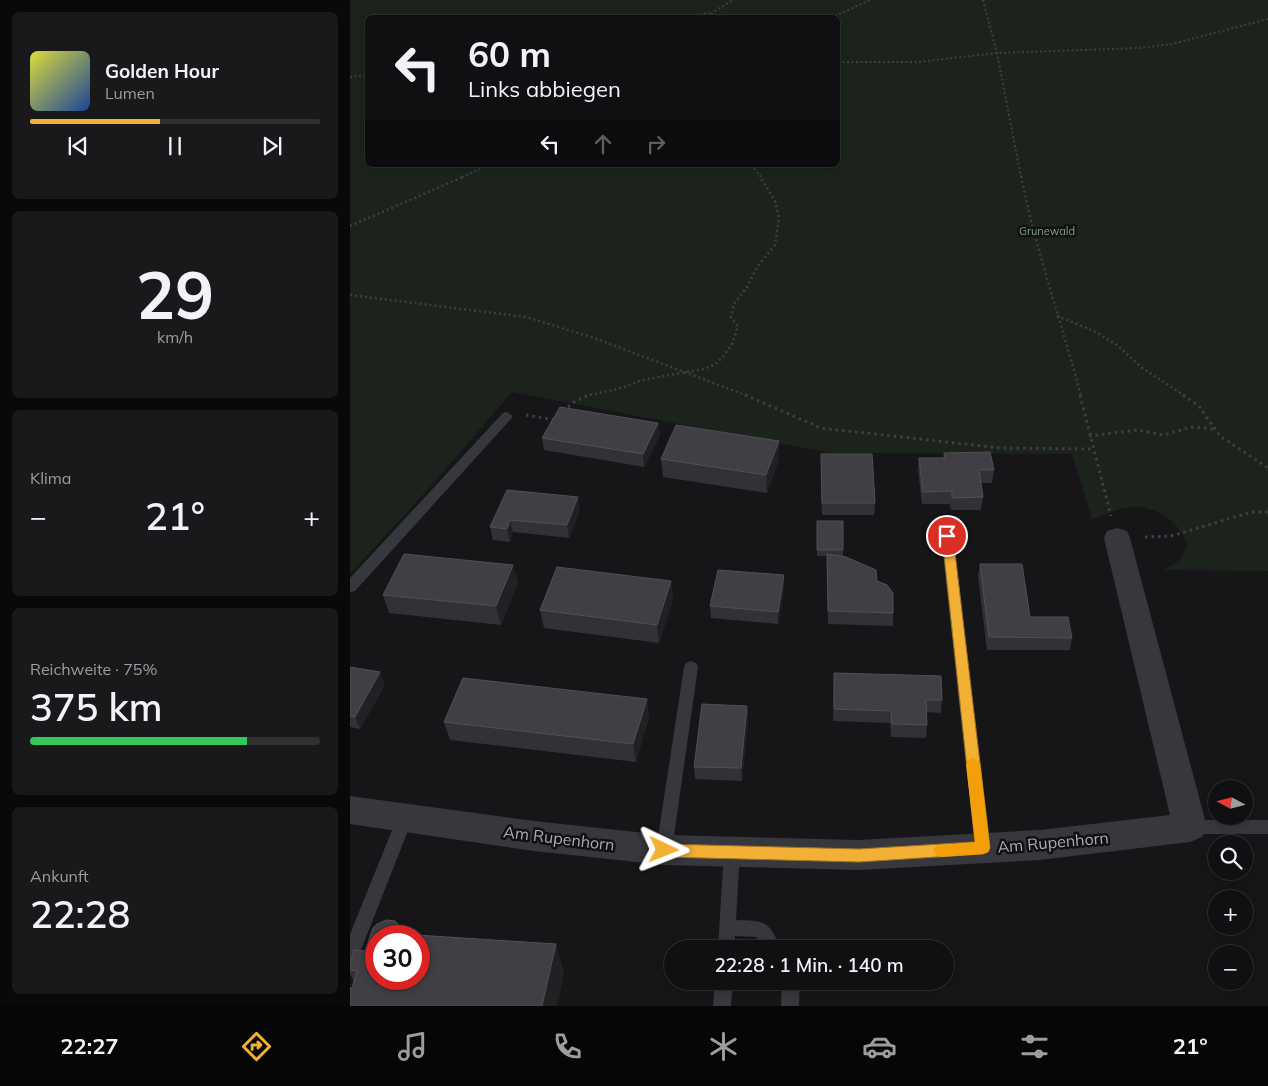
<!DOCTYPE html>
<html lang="de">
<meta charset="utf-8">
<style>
body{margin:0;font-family:Mulish,sans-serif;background:#19191b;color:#f1f3f6;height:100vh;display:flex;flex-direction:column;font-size:19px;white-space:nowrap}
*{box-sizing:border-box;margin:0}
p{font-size:16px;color:#9c9d9f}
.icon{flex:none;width:28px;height:28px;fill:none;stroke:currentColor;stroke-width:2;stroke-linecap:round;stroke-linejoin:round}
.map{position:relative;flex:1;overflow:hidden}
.drawer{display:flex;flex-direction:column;gap:12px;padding:12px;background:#09090a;width:350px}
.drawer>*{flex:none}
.hud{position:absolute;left:15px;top:15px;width:475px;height:152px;border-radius:8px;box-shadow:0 2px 8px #0003,0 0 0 1px #303032;background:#101012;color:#f1f3f6;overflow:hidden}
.needle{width:32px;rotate:277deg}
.fabs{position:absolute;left:858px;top:780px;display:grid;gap:10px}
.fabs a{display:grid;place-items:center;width:45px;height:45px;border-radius:50%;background:#101012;box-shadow:0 2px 8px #0003,0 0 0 1px #303032;font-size:25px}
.speed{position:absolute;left:15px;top:925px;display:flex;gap:10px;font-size:25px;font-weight:700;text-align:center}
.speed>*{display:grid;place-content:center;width:65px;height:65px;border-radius:50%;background:#101012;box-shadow:0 2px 8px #0003,0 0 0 1px #303032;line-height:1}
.speed .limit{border:8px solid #d22;background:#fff;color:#111}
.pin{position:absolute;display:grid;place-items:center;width:42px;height:42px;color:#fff;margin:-21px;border:2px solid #fff;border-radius:50%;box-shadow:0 1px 5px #0007}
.me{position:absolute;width:55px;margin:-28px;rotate:92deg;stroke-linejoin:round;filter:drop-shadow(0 0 4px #0008)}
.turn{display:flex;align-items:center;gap:18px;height:105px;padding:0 20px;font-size:22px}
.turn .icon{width:65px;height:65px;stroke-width:2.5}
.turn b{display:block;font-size:35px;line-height:42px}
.lanes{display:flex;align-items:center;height:48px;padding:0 20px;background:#0003;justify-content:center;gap:25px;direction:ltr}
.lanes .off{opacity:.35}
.big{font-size:38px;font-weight:600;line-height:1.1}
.drawer .widget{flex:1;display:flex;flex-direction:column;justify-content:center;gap:8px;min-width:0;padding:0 18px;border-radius:8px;background:#19191b}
.drawer .dial{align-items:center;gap:0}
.dial b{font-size:65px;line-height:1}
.song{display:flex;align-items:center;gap:15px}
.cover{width:60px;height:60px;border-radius:8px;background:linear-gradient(135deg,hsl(60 70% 55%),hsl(220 70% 35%))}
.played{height:5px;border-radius:2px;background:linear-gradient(90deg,#f2b134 45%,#303032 45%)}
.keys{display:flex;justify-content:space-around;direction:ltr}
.heat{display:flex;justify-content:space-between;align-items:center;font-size:28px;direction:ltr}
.charge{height:8px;border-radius:4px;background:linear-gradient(90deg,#34c759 75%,#303032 0)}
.trip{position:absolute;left:314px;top:940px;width:290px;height:50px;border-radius:25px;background:#101012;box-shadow:0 2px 8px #0003,0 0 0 1px #303032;font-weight:600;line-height:50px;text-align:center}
.tabs{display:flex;height:80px;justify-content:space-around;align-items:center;background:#060607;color:#9c9d9f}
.tabs .icon{width:35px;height:35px}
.tabs .current{color:#f2b134}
.tabs b{font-size:22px;color:#f1f3f6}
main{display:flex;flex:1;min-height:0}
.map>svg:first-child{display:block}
</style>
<main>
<section class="drawer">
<div class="widget">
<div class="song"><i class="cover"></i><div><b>Golden Hour</b><p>Lumen</p></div></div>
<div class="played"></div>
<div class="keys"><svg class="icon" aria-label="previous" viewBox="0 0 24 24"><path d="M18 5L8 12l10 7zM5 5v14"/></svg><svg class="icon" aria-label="pause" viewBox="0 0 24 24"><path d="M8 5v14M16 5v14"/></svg><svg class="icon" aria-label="next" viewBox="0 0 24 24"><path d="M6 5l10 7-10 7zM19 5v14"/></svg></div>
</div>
<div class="widget dial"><b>29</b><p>km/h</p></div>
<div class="widget"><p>Klima</p>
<div class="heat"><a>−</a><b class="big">21°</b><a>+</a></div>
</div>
<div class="widget"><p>Reichweite · 75%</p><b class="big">375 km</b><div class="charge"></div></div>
<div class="widget"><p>Ankunft</p><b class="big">22:28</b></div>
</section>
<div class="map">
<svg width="918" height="1006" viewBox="0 0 918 1006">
<rect width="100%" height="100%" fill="#161618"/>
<!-- green -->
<path fill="#1c231d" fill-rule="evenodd" d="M0,0H918V571L814,570C828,562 831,561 837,546C832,521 801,502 776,508C764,510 753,516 742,519L722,454L481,453L162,392L82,485L0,574ZM18,18H488V165H18Z"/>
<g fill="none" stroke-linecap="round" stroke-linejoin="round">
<!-- path-far2 -->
<path stroke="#3d3f44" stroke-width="2" stroke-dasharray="2 2.5" stroke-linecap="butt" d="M633,0L647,53L671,177
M332,18L363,12
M359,18L363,12L383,0
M481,18L520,0
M488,62H568L647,53L789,48L822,44L918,19
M0,77L18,75
M401,165L411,177
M112,177L140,165"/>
<!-- path-far1 -->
<path stroke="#3d3f44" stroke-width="2.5" stroke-dasharray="2 3" stroke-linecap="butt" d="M671,176C686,251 712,323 731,396
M0,226L115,176
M0,295L176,317L244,338L398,396
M707,316L744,331L767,345L792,368L835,396
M235,396L268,389L293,380L353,369L364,365L373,357L382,344L388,327L381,317L384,304L397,287L407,267L425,245L429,218L425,201L410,176"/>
<!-- path -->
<path stroke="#3d3f44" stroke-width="3" stroke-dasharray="2.5 4" stroke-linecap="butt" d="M395,395L471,428L650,448L742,449
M730,395L761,516
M833,395L849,406L870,436L918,468
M213,411L224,402L239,395
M176,415L205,420
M739,436L788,430L814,435L841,427L864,429
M795,537L821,536L902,512H918"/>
<!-- service -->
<path fill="#37383d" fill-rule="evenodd" d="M157,412L163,416L161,419L5,591L0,592V578L153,413Z
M597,531L602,533L603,536L641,848L639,853L633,855L627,853L625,848L591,536L592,533Z
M341,661L346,663L348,667L322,850L320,855L314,857L308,855L306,850L334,667L336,663Z
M55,811L61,813L63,818L9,955L6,961L0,963V934L47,818L49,813Z
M840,820H918V834H840L834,832L832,827L834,822Z
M382,845L388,847L390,852L386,920C415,921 419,920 431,949H413L406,937L385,936V949H368L374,852L376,847Z
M365,981H383L381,1006H363Z
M432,981H450L449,1006H431Z"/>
<!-- minor -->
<path fill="#37383d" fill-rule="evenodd" d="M767,528L777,531L780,538L857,827L852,837L840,842L690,860L509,870L314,865L184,851L0,824V796L184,821L314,835L509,840L690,830L820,815L754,538L757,531Z"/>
</g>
<!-- wall -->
<path fill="#323236" d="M308,423L310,435L294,467L194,450L192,438Z
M594,453L644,470L642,483H631L633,497L631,510H601L600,504H572L568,470L569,458H593Z
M311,459H429L417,493L313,477Z
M471,467L525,503L524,515H472Z
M157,490L230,510L219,538L163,532L160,542L143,540L140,527Z
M467,521L493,550V556H489L527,581L543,613V626L478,624L477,556H467Z
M630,564L680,617L722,638L720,650H637L628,576Z
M163,565L168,583L151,625L39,613L33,595Z
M321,581L323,600L309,643L194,628L190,610Z
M434,588L428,624L361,618L360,606Z
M0,667L35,685L10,729L0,727Z
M484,673L592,700L591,713L577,712V725L576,738L541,737L540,723L483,721Z
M297,699L299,717L286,762L100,740L94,722Z
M397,706L398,718L392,781L345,779L344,767Z
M50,926L54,934L214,972L207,1006H0L2,988L4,982L0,974V964Z"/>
<!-- shaded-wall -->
<path fill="#212124" d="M308,423L310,435L294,467L293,454Z
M429,441V459L417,493L416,475Z
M228,497L230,510L219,538L217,525Z
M160,520L163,532L160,542L157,529Z
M163,565L168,583L151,625L146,606Z
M434,575V588L428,624V612Z
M321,581L323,600L309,643L307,625Z
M30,672L35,685L10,729L5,717Z
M297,699L299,717L286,762L283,744Z
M397,706L398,718L392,781L391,768Z
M50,926L55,936L51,934Z
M206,944L214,972L207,1006H192Z"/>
<!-- building -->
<path fill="#3f3f44" stroke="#4f5156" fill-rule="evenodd" d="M210,407L308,423L293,454L192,438Z
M326,425L429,441L416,475L311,459Z
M640,452L644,470H629L633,497L602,498V491L573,492L569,458H595L594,453Z
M471,454H522L525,503H472Z
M157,490L228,497L217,525L160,520L157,529L140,527Z
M467,521H493V550H467Z
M54,554L163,565L146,606L33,595Z
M477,554L496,557L526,570L527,581L537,585L543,593V613L478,611Z
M630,564H672L680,617H718L722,638L639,637Z
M207,567L321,581L307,625L190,610Z
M368,570L434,575L428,612L360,606Z
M0,667L30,672L5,717L0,716Z
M484,673L591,676L592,700H576L577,725L542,724L541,711L484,709Z
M113,678L297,699L283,744L94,722Z
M352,704L397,706L391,768L344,767Z
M36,920L45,921L50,926L51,934L206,944L192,1006H0V988H2L7,971L0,970V964L4,950L15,951L23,928L27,924ZM26,936H69V979H26Z"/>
<!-- route -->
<path fill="#f2b134" stroke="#9d7322" d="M597,532L603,536L640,848L638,852L633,854L509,862L314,857L308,855L306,850L308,846L314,844L509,849L625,842L592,536Z"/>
<!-- slow -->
<path fill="#f59e0b" d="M623,758L628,760L630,764L640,848L638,852L633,854L591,857L586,855L583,850L586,846L625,842L616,764L618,760Z"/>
<g text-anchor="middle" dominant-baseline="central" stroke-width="5" stroke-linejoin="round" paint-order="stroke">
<!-- far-park labels -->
<g font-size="11" fill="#7fa381" stroke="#111113">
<text x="697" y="231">Grunewald</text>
</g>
<!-- near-street labels -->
<g font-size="16" fill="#a8adb8" stroke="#111113">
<text transform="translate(209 838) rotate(7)">Am Rupenhorn</text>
<text transform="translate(703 842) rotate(-5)">Am Rupenhorn</text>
</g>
</g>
</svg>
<div class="fabs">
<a><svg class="needle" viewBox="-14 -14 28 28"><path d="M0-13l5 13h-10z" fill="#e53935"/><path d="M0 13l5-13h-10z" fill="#9c9d9f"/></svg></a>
<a><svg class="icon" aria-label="search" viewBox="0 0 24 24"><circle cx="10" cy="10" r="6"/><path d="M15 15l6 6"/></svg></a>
<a>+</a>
<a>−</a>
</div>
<div class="speed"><div class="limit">30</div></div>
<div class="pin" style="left:597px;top:536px;background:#d93025"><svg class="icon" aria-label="arrive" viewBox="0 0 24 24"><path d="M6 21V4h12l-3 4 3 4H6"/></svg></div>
<svg class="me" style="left:314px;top:850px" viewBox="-20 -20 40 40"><path d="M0-17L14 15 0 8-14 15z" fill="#f2b134" stroke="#fff" stroke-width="4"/></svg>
<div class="trip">22:28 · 1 Min. · 140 m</div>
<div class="hud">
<div class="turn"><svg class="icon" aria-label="left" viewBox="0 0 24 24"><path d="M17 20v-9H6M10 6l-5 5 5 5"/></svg><div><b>60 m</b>Links abbiegen</div></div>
<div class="lanes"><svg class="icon" aria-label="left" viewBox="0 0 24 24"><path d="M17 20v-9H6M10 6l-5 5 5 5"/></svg><svg class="icon off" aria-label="ahead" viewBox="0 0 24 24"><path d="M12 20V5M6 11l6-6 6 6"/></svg><svg class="icon off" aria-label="right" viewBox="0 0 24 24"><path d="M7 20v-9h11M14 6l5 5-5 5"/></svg></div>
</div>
</div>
</main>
<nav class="tabs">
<b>22:27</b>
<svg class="icon current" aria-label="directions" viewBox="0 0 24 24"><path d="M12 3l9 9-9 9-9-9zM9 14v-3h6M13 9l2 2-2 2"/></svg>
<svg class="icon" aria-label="music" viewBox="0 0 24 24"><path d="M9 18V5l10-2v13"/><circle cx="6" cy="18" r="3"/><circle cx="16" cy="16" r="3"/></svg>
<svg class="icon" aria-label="phone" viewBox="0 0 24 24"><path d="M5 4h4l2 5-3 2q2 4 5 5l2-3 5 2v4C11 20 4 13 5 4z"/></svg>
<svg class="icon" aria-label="climate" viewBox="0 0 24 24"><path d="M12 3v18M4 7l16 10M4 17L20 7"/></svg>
<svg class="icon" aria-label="car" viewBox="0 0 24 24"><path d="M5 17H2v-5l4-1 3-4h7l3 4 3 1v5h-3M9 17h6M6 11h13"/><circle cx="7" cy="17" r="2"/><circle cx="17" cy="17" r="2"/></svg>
<svg class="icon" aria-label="filters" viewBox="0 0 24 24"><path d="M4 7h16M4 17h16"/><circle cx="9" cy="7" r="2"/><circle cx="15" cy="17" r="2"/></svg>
<b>21°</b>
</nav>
